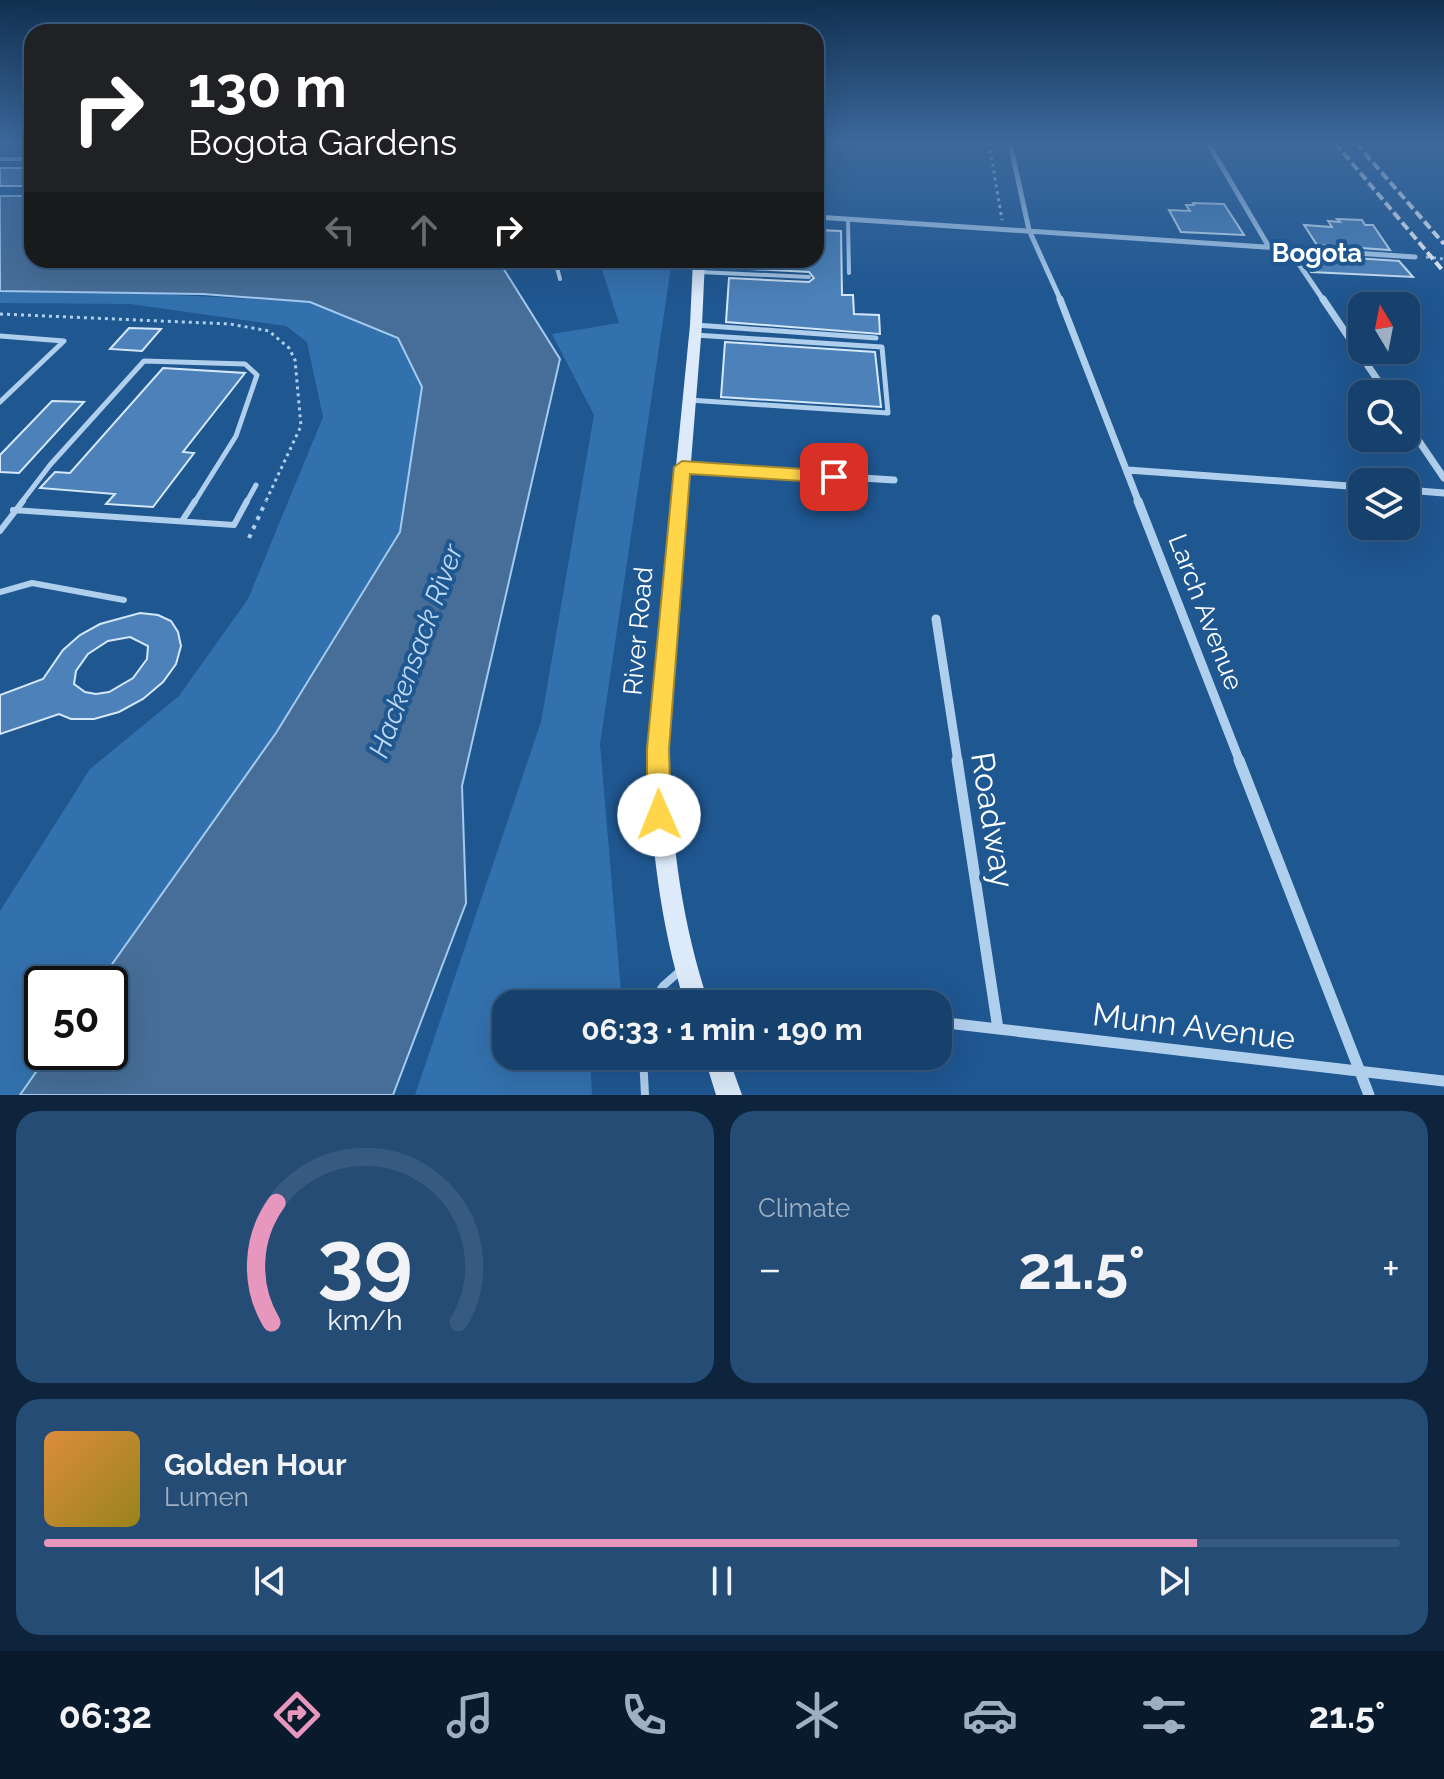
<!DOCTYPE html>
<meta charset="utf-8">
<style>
body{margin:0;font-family:Raleway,sans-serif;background:#244c75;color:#f1f3f6;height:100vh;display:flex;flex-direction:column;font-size:30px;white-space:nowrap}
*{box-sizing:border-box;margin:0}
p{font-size:26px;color:#9eafc2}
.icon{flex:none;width:44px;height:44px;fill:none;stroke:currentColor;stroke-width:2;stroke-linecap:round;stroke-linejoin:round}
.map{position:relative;height:1095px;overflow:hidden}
.sheet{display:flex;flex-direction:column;gap:16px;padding:16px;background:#0d243c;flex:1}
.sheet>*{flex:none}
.guide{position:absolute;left:24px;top:24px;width:800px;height:244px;border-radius:24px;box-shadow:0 8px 32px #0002,0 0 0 2px #365a80;background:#202124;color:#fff;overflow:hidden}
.needle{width:52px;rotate:350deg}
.controls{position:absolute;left:1348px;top:292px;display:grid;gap:16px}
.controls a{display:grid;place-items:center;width:72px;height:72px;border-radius:16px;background:#17416d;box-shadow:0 8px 32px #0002,0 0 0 2px #365a80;font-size:40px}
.speed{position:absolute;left:24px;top:966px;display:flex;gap:16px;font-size:40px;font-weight:700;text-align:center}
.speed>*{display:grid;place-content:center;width:104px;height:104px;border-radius:50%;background:#17416d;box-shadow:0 8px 32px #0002,0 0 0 2px #365a80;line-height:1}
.speed .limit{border:4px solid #111;border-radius:12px;background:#fff;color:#111}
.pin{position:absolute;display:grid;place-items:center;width:68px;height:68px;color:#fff;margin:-34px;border-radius:16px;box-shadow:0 4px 12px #0006}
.me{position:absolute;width:88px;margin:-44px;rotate:359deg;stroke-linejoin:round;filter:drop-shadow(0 0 6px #0008)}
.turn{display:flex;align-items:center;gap:28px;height:168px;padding:0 32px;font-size:36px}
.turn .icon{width:104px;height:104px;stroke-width:2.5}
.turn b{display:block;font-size:56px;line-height:68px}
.lanes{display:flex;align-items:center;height:76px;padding:0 32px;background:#0003;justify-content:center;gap:40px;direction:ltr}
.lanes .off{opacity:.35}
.big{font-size:60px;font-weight:700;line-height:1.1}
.sheet .tile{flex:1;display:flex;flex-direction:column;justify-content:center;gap:12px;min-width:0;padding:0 28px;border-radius:24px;background:#244c75}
.sheet .dial{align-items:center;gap:0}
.dial svg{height:208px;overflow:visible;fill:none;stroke:#365a80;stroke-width:7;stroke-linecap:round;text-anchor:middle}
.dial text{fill:#f1f3f6;stroke:none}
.song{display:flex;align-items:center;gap:24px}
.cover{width:96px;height:96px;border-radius:12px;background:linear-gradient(135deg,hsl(30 70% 55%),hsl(50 70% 35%))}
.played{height:8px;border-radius:4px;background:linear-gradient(90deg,#e797bd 85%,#365a80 85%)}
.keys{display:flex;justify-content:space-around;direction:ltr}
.heat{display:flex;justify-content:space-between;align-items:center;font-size:44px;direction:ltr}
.sheet .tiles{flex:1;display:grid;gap:16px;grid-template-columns:1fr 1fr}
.tile:last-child{grid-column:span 2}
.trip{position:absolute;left:492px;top:990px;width:460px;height:80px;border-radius:24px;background:#17416d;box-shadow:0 8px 32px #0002,0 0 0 2px #365a80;font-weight:700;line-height:80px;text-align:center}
.dock{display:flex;height:128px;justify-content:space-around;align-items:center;background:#091a2c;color:#9eafc2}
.dock .icon{width:56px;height:56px}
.dock .active{color:#e797bd}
.dock b{font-size:36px;color:#f1f3f6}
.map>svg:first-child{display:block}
</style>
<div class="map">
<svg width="1444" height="1095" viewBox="0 0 1444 1095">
<rect width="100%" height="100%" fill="#1f5791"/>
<!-- green -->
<path fill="#3371ae" d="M599,260H672L600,744L622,1004H506V1056H590L592,1095H415L541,722L594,415L552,334L619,323Z
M84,290L310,302L398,338L422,387L400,532L276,733L98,984H42V1052H50L20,1095H0V911L90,769L179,696L248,599L323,417L307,342L286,326L130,304L0,303V291Z"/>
<!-- water -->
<path fill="#476e98" stroke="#a3caef" stroke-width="2" d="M0,196H32V260H498L560,359L462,786L466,903L393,1095H20L50,1052H110V984H98L276,733L400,532L422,387L398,338L310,302L203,294L0,291Z"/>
<!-- building -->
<path fill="#4c82b9" stroke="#d5e8fa" stroke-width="2" fill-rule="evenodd" d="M0,168H32V186H0Z
M1193,203L1224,204L1244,235L1181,232L1169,210L1190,211L1186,205H1194Z
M1337,219L1362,220L1365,225H1373L1390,250L1317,245L1304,225L1332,227L1328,221L1340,222Z
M816,230L841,231L842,295H853L854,314L879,315L880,334L726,322L729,278L809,282L814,278L809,272L730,268L732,260H816Z
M1324,256L1399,261L1413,277L1311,272L1301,257Z
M129,328L161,329L142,351L110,349Z
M725,342L875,352L881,407L721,397Z
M163,368L245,373L183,452L194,453L153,507L106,504L115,494L40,488L55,472L70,473Z
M52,401L84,402L19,473L0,472V455Z
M140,613L158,615L171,621L178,632L181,646L176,664L163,682L143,699L119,712L94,719H71L59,714L0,734V695L43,679L63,650L80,635L100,624ZM130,637L148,646L147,659L133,678L109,692L96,694L85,692L74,684L76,671L88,654L108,641Z"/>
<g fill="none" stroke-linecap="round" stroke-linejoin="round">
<!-- path-far1 -->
<path stroke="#b0cfed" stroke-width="3" stroke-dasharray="3 4" stroke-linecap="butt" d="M989,143L1002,220
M1426,257L1444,259
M0,314L230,324L269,331L289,348L295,360L301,426L265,503"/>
<!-- path -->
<path stroke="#b0cfed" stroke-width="4" stroke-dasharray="4 6" stroke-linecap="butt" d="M249,538L266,501"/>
<!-- service-far3 -->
<path stroke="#b0cfed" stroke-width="4" d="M0,159H32
M848,219L849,273
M555,260L560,279
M699,272L809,277"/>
<!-- service-far2 -->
<path stroke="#b0cfed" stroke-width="5" d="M696,325L876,338
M0,336L64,341L0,402
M689,400L888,413L882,347L695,335
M21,503L50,465L144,361L245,364L257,375L236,436L194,503
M246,503L256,485"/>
<!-- service-far1 -->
<path stroke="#b0cfed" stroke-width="6" d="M13,510L234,525L247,501
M182,521L195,501
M0,531L23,501
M0,592L32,583L124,600"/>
<!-- service -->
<path stroke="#b0cfed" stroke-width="8" d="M651,1004L663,986L680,971
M643,1056L645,1095"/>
<!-- minor-far3 -->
<path stroke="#b0cfed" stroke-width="5" d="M1010,143L1029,230L1061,301
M1208,143L1269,247
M816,217L1415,257
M817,217L823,143
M1288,248L1324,301"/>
<!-- minor-far2 -->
<path stroke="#b0cfed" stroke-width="7" d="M1060,299L1139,503
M1323,299L1387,394
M1406,422L1444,478
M683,467L894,480
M1128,470L1362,487
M1406,490L1444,493"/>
<!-- minor-far1 -->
<path stroke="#b0cfed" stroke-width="9" d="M1138,501L1240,762
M936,619L958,762"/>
<!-- minor -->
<path stroke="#b0cfed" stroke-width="11" d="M957,760L998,1029
M1239,760L1369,1095
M699,994L781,1004
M938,1022L1444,1081"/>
<!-- secondary -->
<path fill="#dceafa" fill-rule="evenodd" d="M693,260H705L702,325L668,749C671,837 681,921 709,1004H685C659,920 650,836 648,749L690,325Z
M704,1056H728L742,1095H716Z"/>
<!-- rail -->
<path stroke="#fff" stroke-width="4" stroke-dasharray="9 4" stroke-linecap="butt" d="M1335,143L1444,272
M1356,143L1444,244"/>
</g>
<!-- sky -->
<linearGradient id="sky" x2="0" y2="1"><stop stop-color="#113050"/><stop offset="0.48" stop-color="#3c699d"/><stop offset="1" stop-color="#3c699d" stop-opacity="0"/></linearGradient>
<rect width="1444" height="297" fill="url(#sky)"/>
<!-- route -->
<path fill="#ffd54a" stroke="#a68a30" stroke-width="2" d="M682,461L834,471L842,477L834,483L690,474L669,749L671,815L667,823L659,827L651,823L647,815V749L674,467Z"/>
<g text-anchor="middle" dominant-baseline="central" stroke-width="8" stroke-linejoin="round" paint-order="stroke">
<!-- far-quarter labels -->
<g font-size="26" font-weight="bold" fill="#fff" stroke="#1f5791">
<text x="1317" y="253">Bogota</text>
</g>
<!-- street labels -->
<g font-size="26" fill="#fff" stroke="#1f5791">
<text transform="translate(1206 612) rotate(69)">Larch Avenue</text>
<text transform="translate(638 631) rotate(-85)">River Road</text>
</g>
<!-- water labels -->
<g font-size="28" font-style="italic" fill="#bcd8f4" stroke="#1f5791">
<text transform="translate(416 651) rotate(-70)">Hackensack River</text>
</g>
<!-- near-street labels -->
<g font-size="32" fill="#fff" stroke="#1f5791">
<text transform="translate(993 820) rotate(81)">Roadway</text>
<text transform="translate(1194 1026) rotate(7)">Munn Avenue</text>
</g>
</g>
</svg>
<div class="controls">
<a><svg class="needle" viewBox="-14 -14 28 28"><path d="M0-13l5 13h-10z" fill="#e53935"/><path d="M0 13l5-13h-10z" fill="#9eafc2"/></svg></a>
<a><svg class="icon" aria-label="search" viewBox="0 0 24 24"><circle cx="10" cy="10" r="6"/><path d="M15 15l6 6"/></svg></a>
<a><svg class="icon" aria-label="layers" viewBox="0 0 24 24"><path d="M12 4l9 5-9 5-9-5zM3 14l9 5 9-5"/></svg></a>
</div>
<div class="speed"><div class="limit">50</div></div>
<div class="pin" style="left:834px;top:477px;background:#d93025"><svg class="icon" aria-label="arrive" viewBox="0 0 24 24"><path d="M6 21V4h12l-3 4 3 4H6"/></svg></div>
<svg class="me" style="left:659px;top:815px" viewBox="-20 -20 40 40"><circle r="19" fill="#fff"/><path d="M0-13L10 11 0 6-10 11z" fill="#ffd54a"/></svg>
<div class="trip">06:33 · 1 min · 190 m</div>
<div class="guide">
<div class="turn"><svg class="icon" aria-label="right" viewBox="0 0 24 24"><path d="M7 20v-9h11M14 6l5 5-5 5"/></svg><div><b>130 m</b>Bogota Gardens</div></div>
<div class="lanes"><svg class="icon off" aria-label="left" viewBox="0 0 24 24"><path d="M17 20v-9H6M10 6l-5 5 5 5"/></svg><svg class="icon off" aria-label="ahead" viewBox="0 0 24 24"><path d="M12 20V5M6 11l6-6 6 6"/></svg><svg class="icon" aria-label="right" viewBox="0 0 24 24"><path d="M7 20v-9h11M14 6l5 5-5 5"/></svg></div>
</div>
</div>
<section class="sheet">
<div class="tiles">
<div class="tile dial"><svg viewBox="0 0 100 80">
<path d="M14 69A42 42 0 1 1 86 69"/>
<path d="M14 69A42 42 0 0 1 16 23" stroke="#e797bd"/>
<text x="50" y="56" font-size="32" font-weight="700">39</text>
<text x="50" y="72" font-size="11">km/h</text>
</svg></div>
<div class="tile"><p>Climate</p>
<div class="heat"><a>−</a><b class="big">21.5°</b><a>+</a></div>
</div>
<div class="tile">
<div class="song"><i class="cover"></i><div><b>Golden Hour</b><p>Lumen</p></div></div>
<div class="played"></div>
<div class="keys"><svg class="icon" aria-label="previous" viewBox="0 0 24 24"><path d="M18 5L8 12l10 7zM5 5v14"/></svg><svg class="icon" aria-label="pause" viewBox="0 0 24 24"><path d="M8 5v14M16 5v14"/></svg><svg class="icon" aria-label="next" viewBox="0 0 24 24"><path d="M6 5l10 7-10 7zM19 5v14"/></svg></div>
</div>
</div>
</section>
<nav class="dock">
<b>06:32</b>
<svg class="icon active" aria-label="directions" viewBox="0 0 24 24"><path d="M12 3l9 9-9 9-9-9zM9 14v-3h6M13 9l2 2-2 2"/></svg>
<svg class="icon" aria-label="music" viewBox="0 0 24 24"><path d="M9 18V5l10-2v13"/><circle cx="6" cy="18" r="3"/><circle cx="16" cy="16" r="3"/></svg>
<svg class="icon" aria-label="phone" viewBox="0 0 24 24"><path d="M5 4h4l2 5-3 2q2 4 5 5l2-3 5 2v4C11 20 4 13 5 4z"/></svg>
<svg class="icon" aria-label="climate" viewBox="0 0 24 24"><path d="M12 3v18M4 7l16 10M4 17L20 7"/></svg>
<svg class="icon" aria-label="car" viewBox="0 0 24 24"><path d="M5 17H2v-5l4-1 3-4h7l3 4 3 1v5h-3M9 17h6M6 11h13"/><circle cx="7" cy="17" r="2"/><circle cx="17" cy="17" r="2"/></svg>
<svg class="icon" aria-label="filters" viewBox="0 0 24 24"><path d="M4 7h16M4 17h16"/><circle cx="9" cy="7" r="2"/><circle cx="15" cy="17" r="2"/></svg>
<b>21.5°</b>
</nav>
